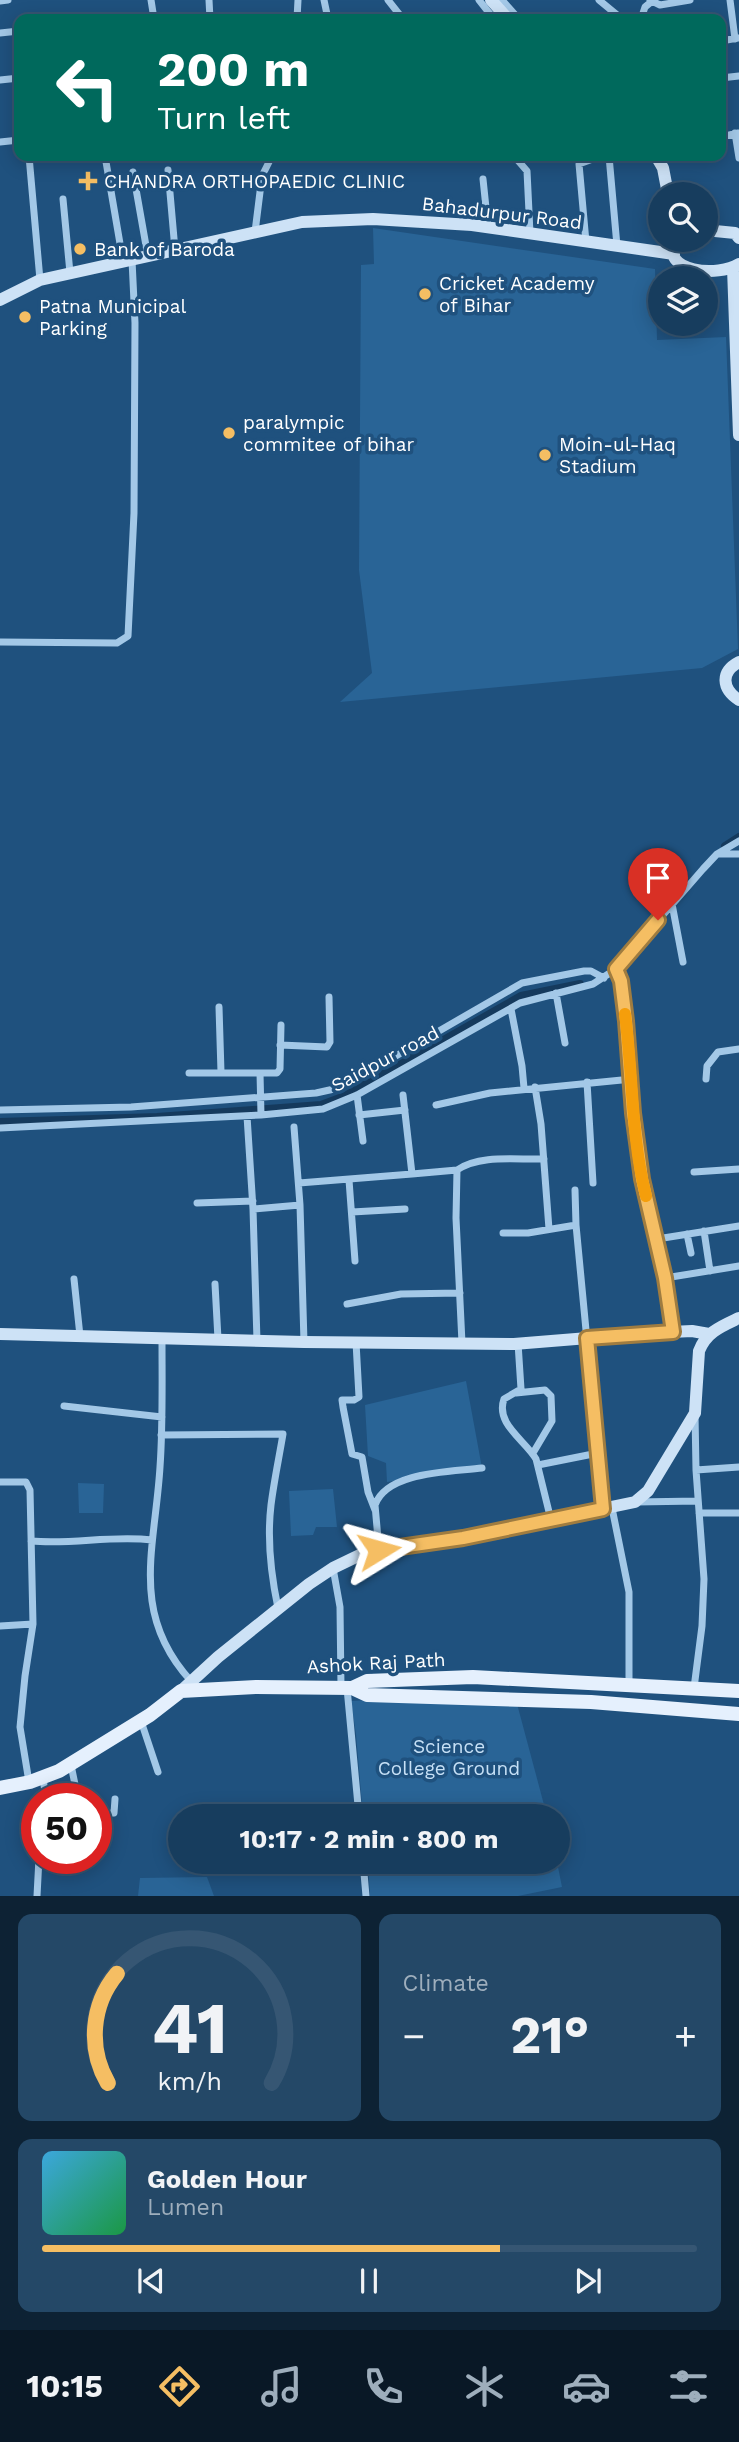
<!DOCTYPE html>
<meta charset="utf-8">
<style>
body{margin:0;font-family:"Work Sans",sans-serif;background:#244867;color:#f1f3f6;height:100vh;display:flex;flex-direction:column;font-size:26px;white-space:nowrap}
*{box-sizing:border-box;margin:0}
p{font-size:23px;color:#9eaebc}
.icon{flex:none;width:38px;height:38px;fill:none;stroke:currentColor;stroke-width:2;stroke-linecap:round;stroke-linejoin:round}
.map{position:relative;height:1896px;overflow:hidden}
.details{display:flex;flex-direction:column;gap:18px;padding:18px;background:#0d2234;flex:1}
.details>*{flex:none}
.banner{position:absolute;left:14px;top:14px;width:712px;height:147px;border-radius:14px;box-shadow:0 4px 18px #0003,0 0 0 2px #365673;background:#00695c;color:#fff;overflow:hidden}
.fabs{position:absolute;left:648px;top:182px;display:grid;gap:14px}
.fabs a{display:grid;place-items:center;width:70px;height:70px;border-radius:50%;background:#173d5e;box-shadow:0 4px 18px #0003,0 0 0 2px #365673;font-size:35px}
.speed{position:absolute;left:21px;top:1783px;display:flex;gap:14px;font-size:35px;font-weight:700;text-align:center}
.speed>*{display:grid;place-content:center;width:91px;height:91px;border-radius:50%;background:#173d5e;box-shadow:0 4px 18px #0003,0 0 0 2px #365673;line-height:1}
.speed .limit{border:10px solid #d22;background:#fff;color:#111}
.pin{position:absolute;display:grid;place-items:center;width:60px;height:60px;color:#fff;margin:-72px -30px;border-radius:50% 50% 50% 0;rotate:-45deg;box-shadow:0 0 7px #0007}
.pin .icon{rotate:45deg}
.me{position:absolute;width:77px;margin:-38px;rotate:82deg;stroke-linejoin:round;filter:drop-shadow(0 0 5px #0008)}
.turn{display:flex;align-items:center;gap:24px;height:147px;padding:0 28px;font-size:32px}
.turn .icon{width:91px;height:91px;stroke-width:2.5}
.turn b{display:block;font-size:49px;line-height:60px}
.big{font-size:52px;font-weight:700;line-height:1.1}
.details .tile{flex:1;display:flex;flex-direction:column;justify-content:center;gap:10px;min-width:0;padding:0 24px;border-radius:14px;background:#244867}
.details .dial{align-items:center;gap:0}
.dial svg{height:182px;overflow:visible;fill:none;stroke:#365673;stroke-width:7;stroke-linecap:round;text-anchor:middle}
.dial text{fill:#f1f3f6;stroke:none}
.song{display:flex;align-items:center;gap:21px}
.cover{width:84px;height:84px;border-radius:10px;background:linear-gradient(135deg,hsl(200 70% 55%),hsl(140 70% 35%))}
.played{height:7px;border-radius:4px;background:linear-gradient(90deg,#f5be63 70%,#365673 70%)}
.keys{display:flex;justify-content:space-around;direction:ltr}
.heat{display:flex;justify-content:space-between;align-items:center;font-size:38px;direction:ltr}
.details .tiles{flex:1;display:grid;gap:18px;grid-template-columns:1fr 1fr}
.tile:last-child{grid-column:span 2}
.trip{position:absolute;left:168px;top:1804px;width:402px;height:70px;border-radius:35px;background:#173d5e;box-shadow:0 4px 18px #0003,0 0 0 2px #365673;font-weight:700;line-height:70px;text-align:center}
.tab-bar{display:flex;height:112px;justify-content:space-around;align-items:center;background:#091826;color:#9eaebc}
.tab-bar .icon{width:49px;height:49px}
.tab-bar .on{color:#f5be63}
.tab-bar b{font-size:32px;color:#f1f3f6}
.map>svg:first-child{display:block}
</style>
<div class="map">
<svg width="739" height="1896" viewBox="0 0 739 1896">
<rect width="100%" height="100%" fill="#1f517e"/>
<!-- green -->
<path fill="#296496" d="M373,228L655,269L657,340L726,337L738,649L702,668L340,702L372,673L359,570L361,265L374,264Z
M466,1381L482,1468L387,1482L386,1463L368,1456L365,1405Z
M78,1483L104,1484L103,1513H79Z
M333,1489L337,1527H316L313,1535L291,1536L289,1491Z
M407,1698L516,1700L547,1816H363L356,1734L351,1701Z
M368,1862H557L562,1887L518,1896H370Z
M207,1877L214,1896H138L140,1878Z"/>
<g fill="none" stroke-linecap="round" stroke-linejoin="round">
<!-- canal -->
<path stroke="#153a5d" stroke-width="8" d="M725,846L739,837
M0,1122L157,1117L321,1105L345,1096L521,996L580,984"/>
<!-- street -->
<path stroke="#a3c8e7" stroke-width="7" d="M151,0L154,19
M209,0L210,19
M324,0L328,19
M388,0L403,19
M479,0L494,19
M502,0L519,19
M599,0L622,19
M650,0L660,5L690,0
M730,0L735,39
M0,1L8,0
M297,19L298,0
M641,19L645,7L651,2
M0,33L19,31
M721,41L738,38
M721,78L739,76
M0,80L19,78
M735,133L739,158
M721,137L738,133
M0,142L19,140
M29,156L40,280
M105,156L123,261
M514,156L527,171L530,233
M609,156L617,246
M641,156H652
M168,170L175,250
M133,172L148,257
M483,179L488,227
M63,199L70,273
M255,232L262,176L272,156
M586,242L579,164L601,156
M0,642L117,643L128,636L134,513L135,323L132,260
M718,854H739
M672,904L683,962
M616,969L621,981L626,1021L633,1113L642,1179L657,1239L673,1332
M556,993L565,1043
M219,1007L221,1072
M511,1009L522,1066L524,1088
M280,1045L327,1047L330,1042L329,997
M189,1073H277L280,1069L281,1025
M260,1073L261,1115
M706,1079L707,1066L718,1052L739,1049
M587,1082L593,1183
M535,1087L541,1124L549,1229
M357,1095L363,1141
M436,1105L490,1093L632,1079
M0,1110L131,1107L316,1093L334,1089L363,1075L522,983L584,971H591L604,978
M359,1115L405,1110
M247,1116L253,1209L257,1341
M294,1127L300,1205L304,1342
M0,1128L261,1115L323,1109L357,1095L520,1003L593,984L616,969L703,869L717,854L739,841
M457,1170C480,1154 517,1160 544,1159
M694,1172L739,1169
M412,1174L457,1170L456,1218L462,1343
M349,1180L355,1261
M299,1183L412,1174L403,1095
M575,1190L576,1225L603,1509
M197,1203L253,1201
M253,1209L300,1205
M352,1212L405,1209
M704,1231L710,1271
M503,1233H528L576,1225
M687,1234L691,1253
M657,1239L739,1226
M665,1278L739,1266
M74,1279L80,1336
M215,1284L218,1339
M347,1304L401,1294L460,1293
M162,1339C162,1382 163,1425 160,1467C155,1549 129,1613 191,1681
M356,1342L359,1397L354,1400H342L343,1407L352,1454L362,1457L368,1492L375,1510
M518,1343L521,1389L504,1399C495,1424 525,1440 536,1459L551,1520
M516,1393L545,1390L551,1396L552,1421L533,1453
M64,1406L162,1417
M161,1435L283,1434C279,1458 274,1481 271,1505C267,1539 271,1575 278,1608
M538,1465L598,1453
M696,1470L739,1467
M0,1482H26L30,1490L33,1624L25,1676L20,1727L29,1782
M636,1502L698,1501
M612,1508L629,1592V1685
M699,1513H739
M31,1541C72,1545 111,1535 152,1540
M379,1550L375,1505C387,1471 452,1472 482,1468
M333,1568L340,1607L341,1687
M0,1626L33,1624
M347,1688L359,1816
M694,1688L702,1626L704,1579L696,1470L695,1414
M141,1721L158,1772
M71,1765L78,1799
M43,1778L46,1799
M96,1814L114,1813L115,1799
M363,1862L366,1896
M37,1896L39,1858"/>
<!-- secondary -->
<path stroke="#cde2f6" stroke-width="12" d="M491,0L508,19
M656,156L663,168L668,194
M705,230L735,233L739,238
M676,240C658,273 720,277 739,264
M733,268L739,435
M0,300L40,280L302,222L373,219L472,225L674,254
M739,662C720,672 722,689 739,700
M0,1334L304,1342L514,1344L650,1333L692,1331L709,1334
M181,1691L218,1657L309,1584L333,1568L362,1554L462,1538L635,1502L648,1491L695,1413L699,1351C706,1332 722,1326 739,1318"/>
<!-- primary -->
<path stroke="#e5f0fd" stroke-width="14" d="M352,1688L367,1695L591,1702L739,1714
M0,1788L30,1782L59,1771L150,1715L181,1691L256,1687L352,1688L367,1681L473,1677L739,1691"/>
</g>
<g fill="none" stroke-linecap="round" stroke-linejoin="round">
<!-- route casing -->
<g stroke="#9f7c40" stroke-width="18">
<path id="route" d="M379,1550L463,1538L603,1509L587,1338L673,1332L665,1278L642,1179L633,1113L626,1021L621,981L616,969L658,920"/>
</g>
<!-- route -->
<use href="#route" stroke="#f5be63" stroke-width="12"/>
<!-- slow -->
<path stroke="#f59e0b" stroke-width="12" d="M625,1014C633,1075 631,1137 646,1196"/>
</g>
<!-- markers -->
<g fill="#f5be63" stroke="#1f517e" stroke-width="2.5">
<path d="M84.5 170.5h7v7h7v7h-7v7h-7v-7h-7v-7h7z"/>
<circle cx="80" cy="249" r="7"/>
<circle cx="425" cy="294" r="7"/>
<circle cx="25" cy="317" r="7"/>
<circle cx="229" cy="433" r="7"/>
<circle cx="545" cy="455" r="7"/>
</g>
<g text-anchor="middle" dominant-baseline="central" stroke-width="7" stroke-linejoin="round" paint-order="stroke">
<!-- poi labels -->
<g font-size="19" fill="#fff" stroke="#1f517e" text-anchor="start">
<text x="104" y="181">CHANDRA ORTHOPAEDIC CLINIC</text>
<text x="94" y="249">Bank of Baroda</text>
<text x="439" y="283">Cricket Academy<tspan x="439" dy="22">of Bihar</tspan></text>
<text x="39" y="306">Patna Municipal<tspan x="39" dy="22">Parking</tspan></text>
<text x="243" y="422">paralympic<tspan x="243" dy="22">commitee of bihar</tspan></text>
<text x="559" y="444">Moin-ul-Haq<tspan x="559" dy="22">Stadium</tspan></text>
</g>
<!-- street labels -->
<g font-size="19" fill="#fff" stroke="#1f517e">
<text transform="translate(502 213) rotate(7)">Bahadurpur Road</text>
<text transform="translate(385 1059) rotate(-28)">Saidpur road</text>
<text transform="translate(376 1663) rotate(-3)">Ashok Raj Path</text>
</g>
<!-- park labels -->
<g font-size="19" fill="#c6e0f6" stroke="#1f517e">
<text x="449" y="1746">Science<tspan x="449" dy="22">College Ground</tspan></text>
</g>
</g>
</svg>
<div class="fabs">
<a><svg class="icon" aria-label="search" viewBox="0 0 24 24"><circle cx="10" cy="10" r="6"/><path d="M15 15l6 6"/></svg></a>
<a><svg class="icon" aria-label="layers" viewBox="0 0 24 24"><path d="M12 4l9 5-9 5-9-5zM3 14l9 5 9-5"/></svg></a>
</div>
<div class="speed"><div class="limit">50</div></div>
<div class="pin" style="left:658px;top:920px;background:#d93025"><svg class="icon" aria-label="arrive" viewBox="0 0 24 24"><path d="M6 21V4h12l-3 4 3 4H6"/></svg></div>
<svg class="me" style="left:379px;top:1550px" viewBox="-20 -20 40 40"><path d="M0-17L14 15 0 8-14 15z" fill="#f5be63" stroke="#fff" stroke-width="4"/></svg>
<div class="trip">10:17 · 2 min · 800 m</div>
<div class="banner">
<div class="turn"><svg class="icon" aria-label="left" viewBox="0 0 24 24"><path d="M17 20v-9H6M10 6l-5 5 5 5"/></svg><div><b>200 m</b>Turn left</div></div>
</div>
</div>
<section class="details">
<div class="tiles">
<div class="tile dial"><svg viewBox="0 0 100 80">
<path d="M14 69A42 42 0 1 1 86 69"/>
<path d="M14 69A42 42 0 0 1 18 21" stroke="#f5be63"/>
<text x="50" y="56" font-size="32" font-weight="700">41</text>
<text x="50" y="72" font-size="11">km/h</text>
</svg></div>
<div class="tile"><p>Climate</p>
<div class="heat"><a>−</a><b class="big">21°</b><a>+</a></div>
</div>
<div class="tile">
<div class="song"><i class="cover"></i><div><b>Golden Hour</b><p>Lumen</p></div></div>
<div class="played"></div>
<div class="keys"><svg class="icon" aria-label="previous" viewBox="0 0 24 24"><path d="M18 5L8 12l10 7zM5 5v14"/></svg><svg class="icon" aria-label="pause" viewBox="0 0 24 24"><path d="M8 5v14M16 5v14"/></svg><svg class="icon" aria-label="next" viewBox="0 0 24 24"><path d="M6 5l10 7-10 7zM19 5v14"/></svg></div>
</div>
</div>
</section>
<nav class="tab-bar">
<b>10:15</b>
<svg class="icon on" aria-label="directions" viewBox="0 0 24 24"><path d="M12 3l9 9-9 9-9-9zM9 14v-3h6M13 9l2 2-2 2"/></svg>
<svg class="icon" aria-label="music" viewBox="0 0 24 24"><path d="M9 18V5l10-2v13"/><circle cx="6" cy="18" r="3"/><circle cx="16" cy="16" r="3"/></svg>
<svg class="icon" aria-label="phone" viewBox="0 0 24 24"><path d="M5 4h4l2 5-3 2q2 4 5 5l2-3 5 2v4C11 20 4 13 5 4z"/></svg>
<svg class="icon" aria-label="climate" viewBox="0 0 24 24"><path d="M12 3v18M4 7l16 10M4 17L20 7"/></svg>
<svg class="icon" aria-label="car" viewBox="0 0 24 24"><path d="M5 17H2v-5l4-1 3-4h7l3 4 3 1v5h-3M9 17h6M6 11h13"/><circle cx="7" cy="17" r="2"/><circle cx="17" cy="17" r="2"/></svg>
<svg class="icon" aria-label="filters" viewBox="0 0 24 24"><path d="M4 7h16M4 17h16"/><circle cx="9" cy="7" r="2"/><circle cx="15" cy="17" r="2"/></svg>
</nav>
